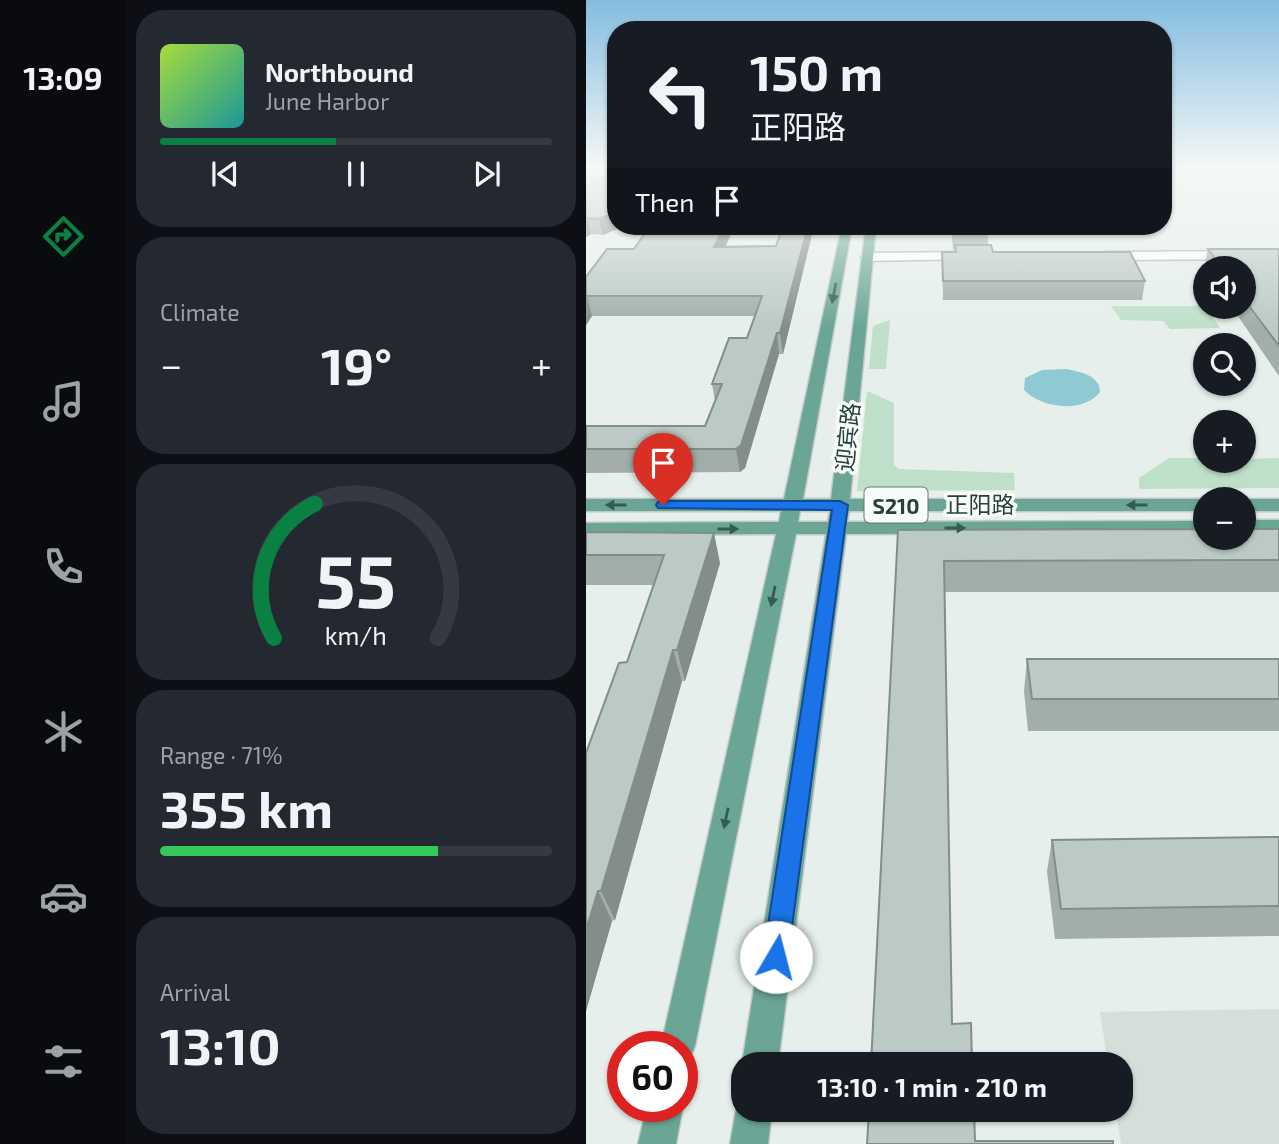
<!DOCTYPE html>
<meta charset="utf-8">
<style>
body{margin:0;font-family:"Exo 2","Noto Sans SC",sans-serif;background:#242831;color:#f1f3f6;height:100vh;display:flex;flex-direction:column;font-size:26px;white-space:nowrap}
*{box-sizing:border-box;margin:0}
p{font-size:23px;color:#9ea1a6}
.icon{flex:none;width:38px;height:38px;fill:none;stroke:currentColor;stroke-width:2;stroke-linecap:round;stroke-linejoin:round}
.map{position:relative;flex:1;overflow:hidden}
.sheet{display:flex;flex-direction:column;gap:10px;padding:10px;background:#0d0f14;width:460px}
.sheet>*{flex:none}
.hud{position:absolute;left:21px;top:21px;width:565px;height:214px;border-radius:28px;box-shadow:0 2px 5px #0004;background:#171b24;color:#f1f3f6;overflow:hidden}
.fabs{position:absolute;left:607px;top:256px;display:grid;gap:14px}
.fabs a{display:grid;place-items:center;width:63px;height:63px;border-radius:50%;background:#171b24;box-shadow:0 2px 5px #0004;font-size:35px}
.speed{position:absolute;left:21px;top:1031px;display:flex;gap:14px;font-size:35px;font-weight:700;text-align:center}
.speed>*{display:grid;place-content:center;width:91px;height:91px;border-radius:50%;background:#171b24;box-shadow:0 2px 5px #0004;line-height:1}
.speed .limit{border:10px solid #d22;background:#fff;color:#111}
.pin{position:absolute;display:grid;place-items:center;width:60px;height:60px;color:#fff;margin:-72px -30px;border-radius:50% 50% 50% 0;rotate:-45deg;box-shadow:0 0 7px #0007}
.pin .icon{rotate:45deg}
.me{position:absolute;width:77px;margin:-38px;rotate:8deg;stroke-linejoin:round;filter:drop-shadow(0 0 5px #0008)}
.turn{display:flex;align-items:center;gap:24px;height:147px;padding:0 28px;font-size:32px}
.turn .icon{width:91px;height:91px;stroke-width:2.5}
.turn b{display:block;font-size:49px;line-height:60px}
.then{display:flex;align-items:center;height:66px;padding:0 28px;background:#0003;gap:14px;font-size:26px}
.big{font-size:52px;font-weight:700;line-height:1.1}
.sheet .widget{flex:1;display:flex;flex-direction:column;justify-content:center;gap:10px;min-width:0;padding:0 24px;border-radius:28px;background:#242831}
.sheet .dial{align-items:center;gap:0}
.dial svg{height:182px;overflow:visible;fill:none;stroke:#363941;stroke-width:7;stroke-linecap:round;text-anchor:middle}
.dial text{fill:#f1f3f6;stroke:none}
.song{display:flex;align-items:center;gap:21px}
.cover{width:84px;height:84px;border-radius:10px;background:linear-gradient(135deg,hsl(80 70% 55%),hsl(180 70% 35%))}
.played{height:7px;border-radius:4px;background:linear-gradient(90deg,#0b8043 45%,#363941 45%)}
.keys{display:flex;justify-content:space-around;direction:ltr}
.heat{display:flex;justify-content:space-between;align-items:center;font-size:38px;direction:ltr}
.charge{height:10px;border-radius:5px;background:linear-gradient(90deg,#34c759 71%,#363941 0)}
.trip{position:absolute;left:145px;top:1052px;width:402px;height:70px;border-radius:28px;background:#171b24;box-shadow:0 2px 5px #0004;font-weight:700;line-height:70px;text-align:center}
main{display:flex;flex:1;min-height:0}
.tab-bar{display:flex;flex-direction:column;width:126px;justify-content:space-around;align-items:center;background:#090b0e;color:#9ea1a6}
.tab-bar .icon{width:49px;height:49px}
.tab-bar .selected{color:#0b8043}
.tab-bar b{font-size:32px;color:#f1f3f6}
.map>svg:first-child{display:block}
</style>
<main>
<nav class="tab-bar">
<b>13:09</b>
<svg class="icon selected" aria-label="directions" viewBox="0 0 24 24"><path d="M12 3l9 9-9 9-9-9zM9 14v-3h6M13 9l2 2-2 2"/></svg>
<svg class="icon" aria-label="music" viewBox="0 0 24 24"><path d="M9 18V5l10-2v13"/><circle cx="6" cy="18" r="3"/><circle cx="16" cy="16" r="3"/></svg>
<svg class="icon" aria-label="phone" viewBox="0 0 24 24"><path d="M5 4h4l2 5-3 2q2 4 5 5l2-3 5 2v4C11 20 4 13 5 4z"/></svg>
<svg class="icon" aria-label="climate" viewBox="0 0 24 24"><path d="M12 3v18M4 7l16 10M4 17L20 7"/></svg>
<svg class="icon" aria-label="car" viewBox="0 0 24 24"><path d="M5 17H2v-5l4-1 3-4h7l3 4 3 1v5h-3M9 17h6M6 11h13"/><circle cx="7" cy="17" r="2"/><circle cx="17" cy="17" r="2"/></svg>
<svg class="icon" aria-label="filters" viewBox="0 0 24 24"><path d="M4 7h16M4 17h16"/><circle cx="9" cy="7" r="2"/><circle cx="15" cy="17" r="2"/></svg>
</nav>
<section class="sheet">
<div class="widget">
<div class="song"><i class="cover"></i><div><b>Northbound</b><p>June Harbor</p></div></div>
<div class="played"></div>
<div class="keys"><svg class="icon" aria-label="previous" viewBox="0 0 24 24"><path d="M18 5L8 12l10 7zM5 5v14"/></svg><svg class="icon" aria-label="pause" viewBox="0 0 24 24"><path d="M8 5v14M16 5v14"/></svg><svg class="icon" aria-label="next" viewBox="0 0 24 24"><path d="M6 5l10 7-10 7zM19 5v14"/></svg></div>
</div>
<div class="widget"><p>Climate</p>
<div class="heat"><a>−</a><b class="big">19°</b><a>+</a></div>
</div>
<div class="widget dial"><svg viewBox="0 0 100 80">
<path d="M14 69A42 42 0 1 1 86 69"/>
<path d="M14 69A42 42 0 0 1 32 10" stroke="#0b8043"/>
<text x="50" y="56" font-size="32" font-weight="700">55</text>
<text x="50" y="72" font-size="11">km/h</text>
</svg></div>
<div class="widget"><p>Range · 71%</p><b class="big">355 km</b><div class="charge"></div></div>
<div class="widget"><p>Arrival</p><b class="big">13:10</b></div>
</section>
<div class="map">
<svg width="693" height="1144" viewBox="0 0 693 1144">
<rect width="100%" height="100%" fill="#e6efeb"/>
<!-- built -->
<path fill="#d4dfda" d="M693,1009V1144H535L530,1110H536V1064H522L514,1012Z"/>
<!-- green -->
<path fill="#bfe0c8" d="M525,306H619L634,328L584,329L577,321L535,320Z
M304,320L300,369H283L287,326Z
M281,391L308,403V465L313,469L428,473L429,490L271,491Z
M583,458H619L620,460L693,458V488L553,489V478Z"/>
<!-- water -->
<path fill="#8ec9d4" d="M480,369C494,372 514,375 514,392C497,414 455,408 438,390L439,378L456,370Z"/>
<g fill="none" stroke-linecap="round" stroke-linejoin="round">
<!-- minor casing -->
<g stroke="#a8b8b2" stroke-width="3">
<path id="minor" d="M693,251V259L520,260L514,256L520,252Z
M383,252L387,253V259L281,261L275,257L281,253Z"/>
</g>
<!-- major casing -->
<g stroke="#c2cac8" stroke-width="3">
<path id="major" d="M256,226H266L217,499H245L280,226H290L264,499H620V511H263L261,522L620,521V533L260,534L192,1064H158V1067L156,1064L240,534H210L109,1046L104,1058L96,1062V1046H75L190,534L0,535V523L193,522L195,511H0V499H198ZM214,511H244L242,522H212Z
M658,499H693V511H658Z
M658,520H693V532H658Z
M158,1096V1110H186L182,1144H144L150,1110Z
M96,1104L97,1106L90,1144H52L61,1106H96Z"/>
</g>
<!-- minor -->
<use href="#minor" fill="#fff" fill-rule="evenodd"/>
<!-- major -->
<use href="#major" fill="#6aa596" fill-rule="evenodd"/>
</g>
<!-- wall -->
<path fill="#a1aea9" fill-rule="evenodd" d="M0,168L30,226H38L17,235L5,234L0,237Z
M64,226H228L197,354H193L159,468L154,472L0,473V426H119L129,402L126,384L161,338L169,316H6L0,325V277L48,249ZM197,226L190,246L139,247L148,227Z
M365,226H402V245L407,252L559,281L556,300H357L356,252H369V250H367Z
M622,249H693V376L645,306H658V268H620V269L618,267Z
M693,529V592H359L366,1024L285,1064L312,530Z
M0,532L134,563L99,681H96L29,920L26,921L0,1011V753L41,662L67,585H0Z
M441,659H693V731H442L438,691Z
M693,837V936L469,939L461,871L466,840Z"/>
<!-- shaded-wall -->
<path fill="#838d89" d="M30,212V226H38L17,235L13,219Z
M1,217L5,234L0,237V218Z
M138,226H148V227L131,266L128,247Z
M222,226H228L197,354L194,333Z
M1,296L6,316L0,325V297Z
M191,333L193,354L159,468L154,472L150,449Z
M128,533L134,563L99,681L91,650Z
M87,650L96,681L29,920L15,891Z
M12,891L26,921L0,1011V930Z"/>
<!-- building -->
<path fill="#bbcac4" stroke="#838d89" stroke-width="2" d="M0,168H30V212L13,219L0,218Z
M64,226H138L128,247L190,246L197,226H222L194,333H191L155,445L150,449H0V426H119L136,384H126L143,338H161L176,296H1L0,297V277L21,249H48Z
M367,226H401L403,232H367Z
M369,245H405L407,252H544L559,281H357L356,252H370Z
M622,249H693V346L658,299V268H636Z
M620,529V537H658V529H693V560L358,561L366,1024L385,1023L386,1064H285L312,530Z
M0,532L128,533L91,650H87L15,891H12L0,930V753L33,663L41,662L78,555H0Z
M441,659H693V699H446Z
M693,837V906L475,909L466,840Z
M283,1110H388L389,1141H527V1144H281Z"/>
<!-- one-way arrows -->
<defs><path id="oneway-solid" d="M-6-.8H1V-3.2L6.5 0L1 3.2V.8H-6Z" transform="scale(1.75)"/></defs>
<g fill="#365b51">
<use href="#oneway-solid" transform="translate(248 293) rotate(101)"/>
<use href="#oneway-solid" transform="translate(30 505) rotate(-180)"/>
<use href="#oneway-solid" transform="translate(551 505) rotate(180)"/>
<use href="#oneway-solid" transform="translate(369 528)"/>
<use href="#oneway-solid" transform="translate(142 529)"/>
<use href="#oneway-solid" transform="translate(187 596) rotate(102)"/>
<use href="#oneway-solid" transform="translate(140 818) rotate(102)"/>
</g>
<!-- sky -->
<linearGradient id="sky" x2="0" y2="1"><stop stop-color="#84bce0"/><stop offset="0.51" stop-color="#f4f8f6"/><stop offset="1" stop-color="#f4f8f6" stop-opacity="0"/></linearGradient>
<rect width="693" height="328" fill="url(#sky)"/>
<!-- route -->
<path fill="#1a73e8" stroke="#114b97" stroke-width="2" d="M77,501H254L262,505L202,957L198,966L190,969L181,966L177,957L246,510L72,508L70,505L72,502Z"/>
<g text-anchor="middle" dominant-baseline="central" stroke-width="7" stroke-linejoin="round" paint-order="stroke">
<!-- shield labels -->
<rect fill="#f7fbf9" stroke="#637a73" stroke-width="2" x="278.5" y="487.5" width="63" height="35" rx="5"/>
<g font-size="21" font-weight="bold" fill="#24423a">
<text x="310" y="505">S210</text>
</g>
<!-- street labels -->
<g font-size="23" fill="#24423a" stroke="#f7fbf9">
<text transform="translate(261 437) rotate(-84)">迎宾路</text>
<text x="394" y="504">正阳路</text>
</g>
</g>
</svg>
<div class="fabs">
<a><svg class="icon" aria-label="sound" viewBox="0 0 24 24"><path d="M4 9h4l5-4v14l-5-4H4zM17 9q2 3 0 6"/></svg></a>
<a><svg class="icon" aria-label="search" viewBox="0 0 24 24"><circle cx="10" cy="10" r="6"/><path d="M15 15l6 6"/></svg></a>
<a>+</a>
<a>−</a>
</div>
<div class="speed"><div class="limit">60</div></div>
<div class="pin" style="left:77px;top:505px;background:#d93025"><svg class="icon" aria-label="arrive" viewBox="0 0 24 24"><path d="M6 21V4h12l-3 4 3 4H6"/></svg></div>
<svg class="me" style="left:190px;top:957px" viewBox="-20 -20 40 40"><circle r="19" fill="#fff"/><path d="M0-13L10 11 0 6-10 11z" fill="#1a73e8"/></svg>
<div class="trip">13:10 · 1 min · 210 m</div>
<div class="hud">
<div class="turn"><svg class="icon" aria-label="left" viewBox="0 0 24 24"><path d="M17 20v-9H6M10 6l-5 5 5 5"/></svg><div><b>150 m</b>正阳路</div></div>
<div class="then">Then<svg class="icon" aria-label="arrive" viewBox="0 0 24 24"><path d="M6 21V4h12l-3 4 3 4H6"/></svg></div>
</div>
</div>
</main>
